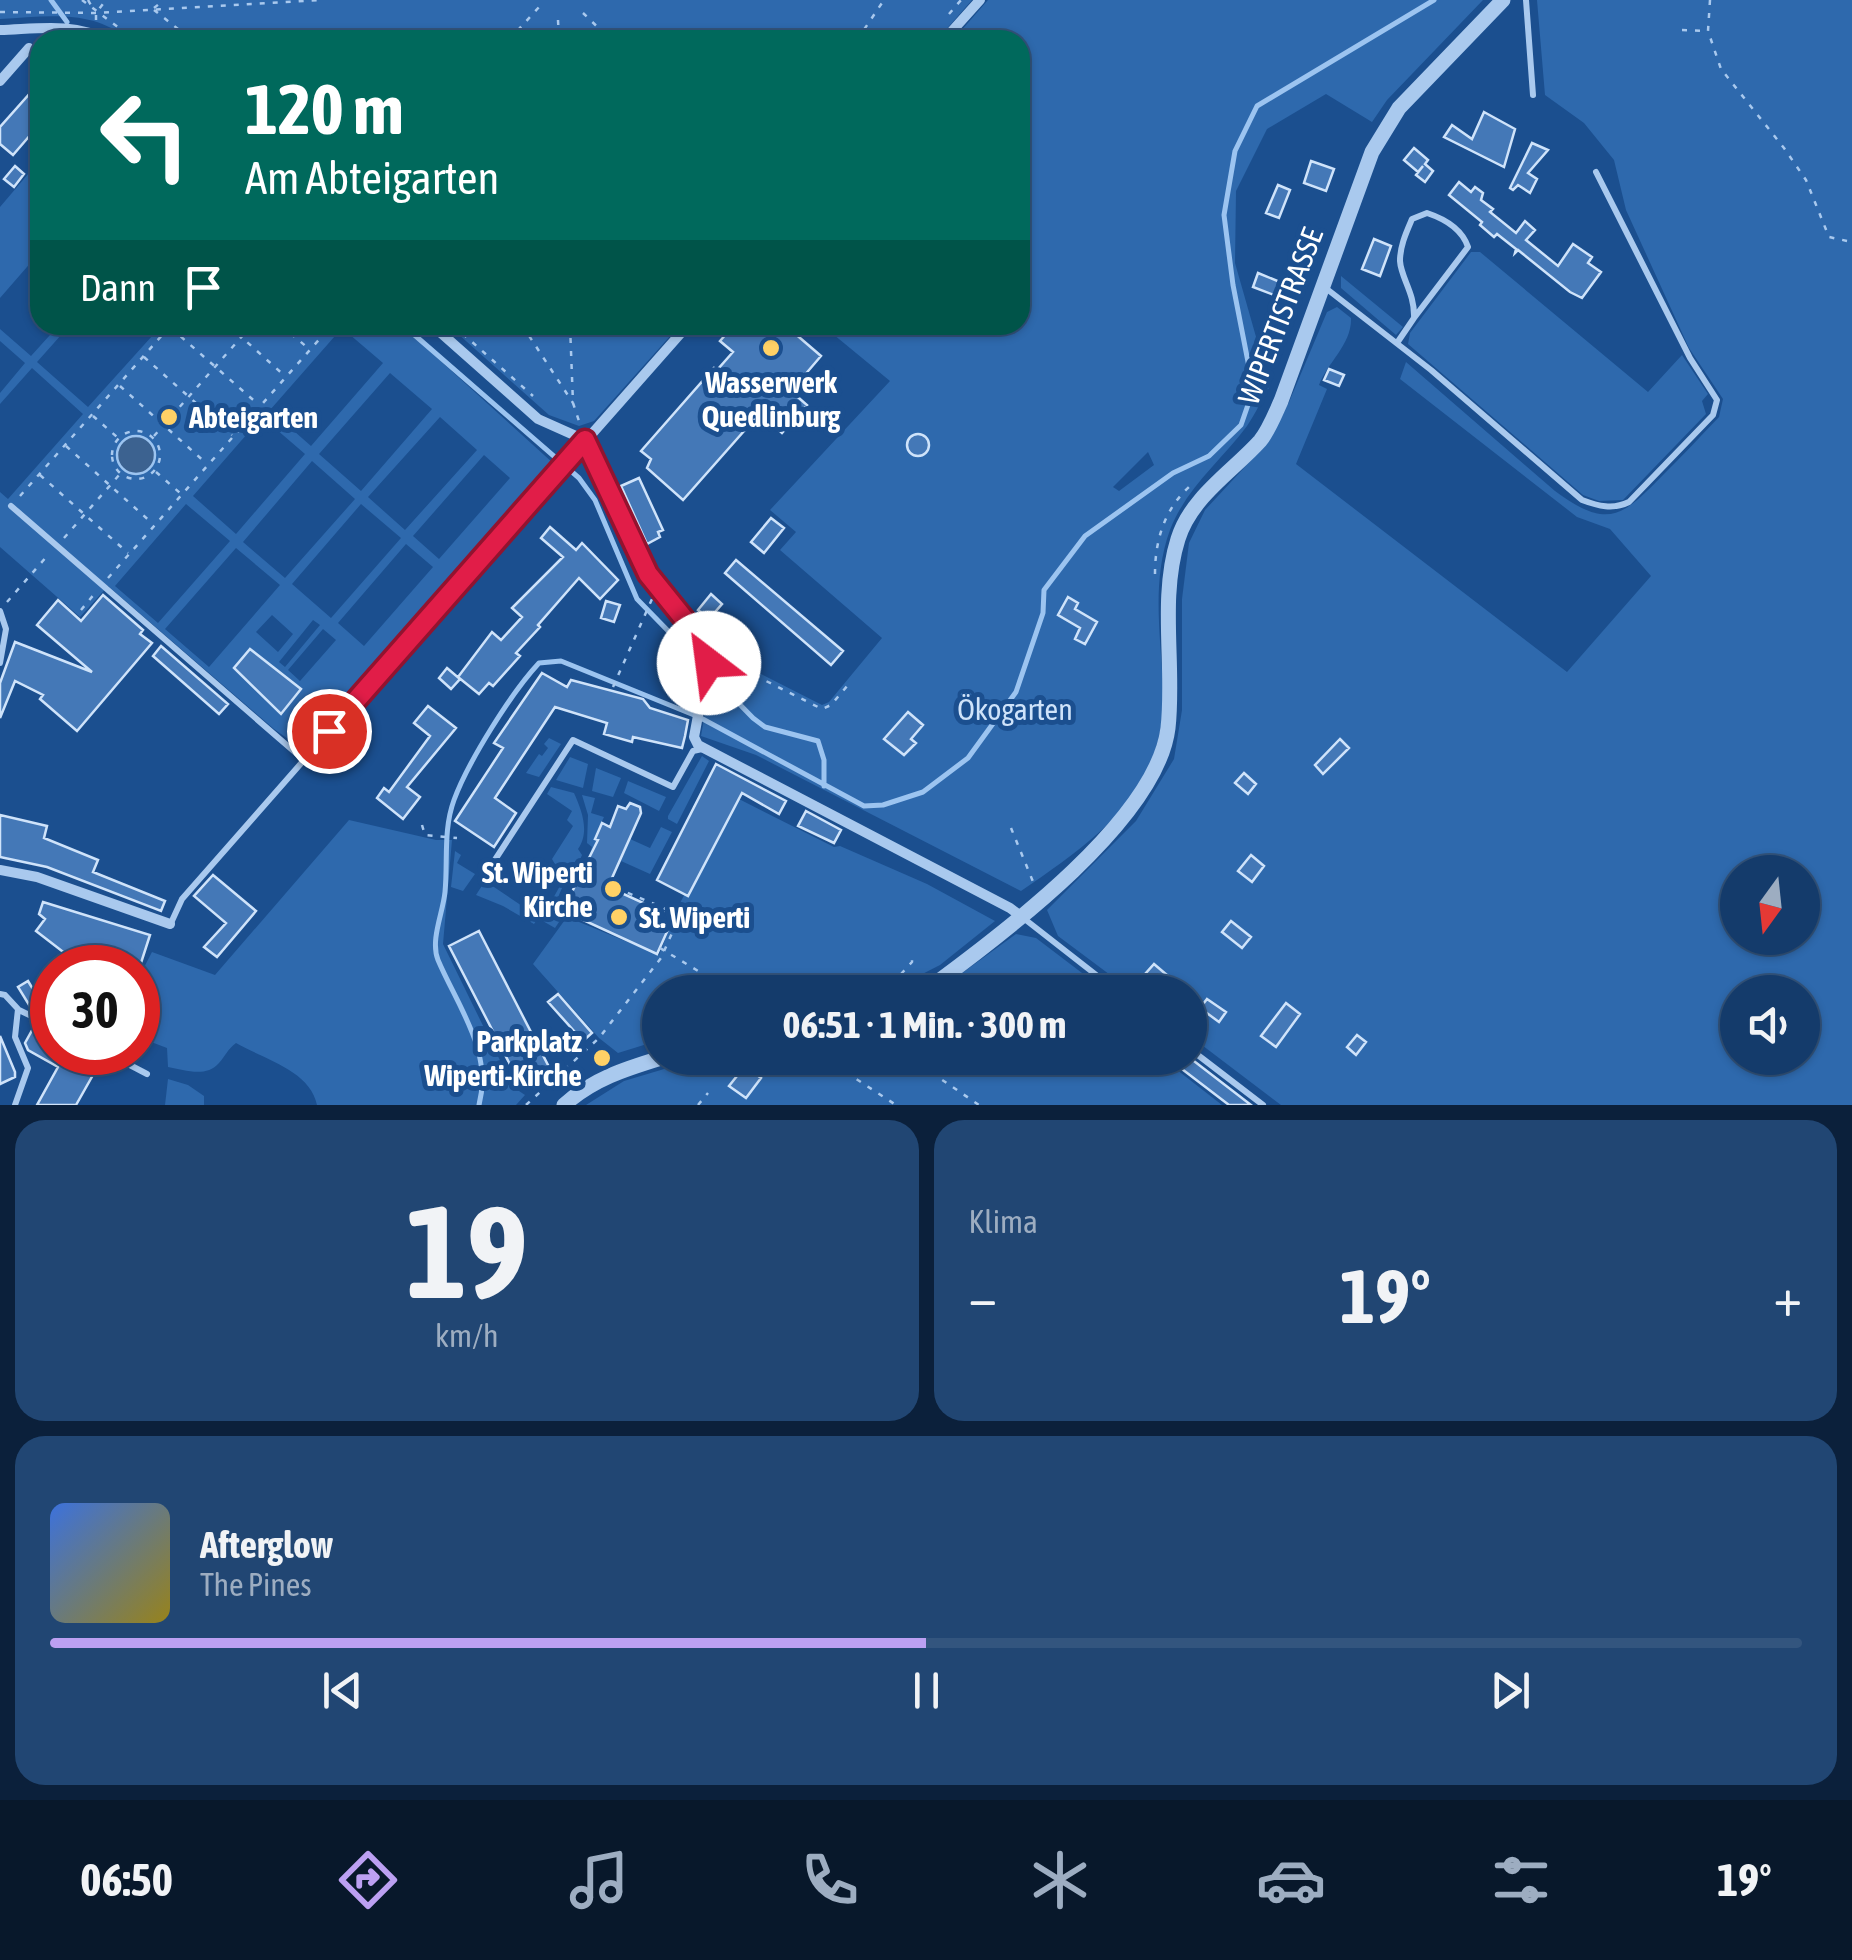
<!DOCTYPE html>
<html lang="de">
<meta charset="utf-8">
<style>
body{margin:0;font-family:"Asap Condensed",sans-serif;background:#214673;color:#f1f3f6;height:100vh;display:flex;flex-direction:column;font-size:38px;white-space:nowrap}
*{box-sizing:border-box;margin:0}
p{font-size:32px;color:#9dadc1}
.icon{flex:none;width:55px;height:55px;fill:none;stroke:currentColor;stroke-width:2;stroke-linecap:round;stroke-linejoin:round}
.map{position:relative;height:1105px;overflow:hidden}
.panel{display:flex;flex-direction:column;gap:15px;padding:15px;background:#0b203b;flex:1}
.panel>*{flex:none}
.guide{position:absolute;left:30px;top:30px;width:1000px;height:305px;border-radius:30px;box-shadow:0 2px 8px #0004,0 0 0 2px #33557e;background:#00695c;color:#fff;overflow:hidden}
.needle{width:65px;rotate:195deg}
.fabs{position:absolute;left:1720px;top:855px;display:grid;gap:20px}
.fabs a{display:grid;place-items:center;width:100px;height:100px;border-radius:50%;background:#143b6b;box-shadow:0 2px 8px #0004,0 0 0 2px #33557e;font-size:50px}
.speed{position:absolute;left:30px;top:945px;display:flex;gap:20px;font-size:50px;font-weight:700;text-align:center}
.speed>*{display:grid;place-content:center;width:130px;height:130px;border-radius:50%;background:#143b6b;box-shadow:0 2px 8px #0004,0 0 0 2px #33557e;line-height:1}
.speed .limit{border:15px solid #d22;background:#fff;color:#111}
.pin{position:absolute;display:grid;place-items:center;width:85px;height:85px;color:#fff;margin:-42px;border:5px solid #fff;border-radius:50%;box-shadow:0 2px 10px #0007}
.me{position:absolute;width:110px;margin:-55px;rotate:330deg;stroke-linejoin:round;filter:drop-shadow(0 0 8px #0008)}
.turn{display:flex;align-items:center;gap:35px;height:210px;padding:0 50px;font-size:45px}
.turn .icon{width:130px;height:130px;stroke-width:2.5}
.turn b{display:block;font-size:70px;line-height:85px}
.then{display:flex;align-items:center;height:95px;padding:0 50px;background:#0003;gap:20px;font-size:38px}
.big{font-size:75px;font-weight:700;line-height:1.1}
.panel .widget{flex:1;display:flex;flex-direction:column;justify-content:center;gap:15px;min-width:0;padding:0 35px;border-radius:30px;background:#214673}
.panel .dial{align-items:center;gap:0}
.dial b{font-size:130px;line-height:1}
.song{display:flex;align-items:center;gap:30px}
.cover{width:120px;height:120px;border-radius:15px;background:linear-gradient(135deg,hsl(220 70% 55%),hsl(50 70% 35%))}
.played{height:10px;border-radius:5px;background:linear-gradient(90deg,#bca0f2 50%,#33557e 50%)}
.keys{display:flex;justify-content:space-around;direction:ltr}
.heat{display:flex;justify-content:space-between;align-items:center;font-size:55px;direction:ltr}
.panel .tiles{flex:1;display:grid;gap:15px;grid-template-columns:1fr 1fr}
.widget:last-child{grid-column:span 2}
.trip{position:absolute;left:642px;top:975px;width:565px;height:100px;border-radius:50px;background:#143b6b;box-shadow:0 2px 8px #0004,0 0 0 2px #33557e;font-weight:700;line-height:100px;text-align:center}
.tabs{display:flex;height:160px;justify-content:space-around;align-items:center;background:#08182b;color:#9dadc1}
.tabs .icon{width:70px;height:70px}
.tabs .selected{color:#bca0f2}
.tabs b{font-size:45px;color:#f1f3f6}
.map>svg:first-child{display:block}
</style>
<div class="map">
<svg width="1852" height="1105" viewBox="0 0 1852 1105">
<rect width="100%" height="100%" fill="#1b4f8f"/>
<!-- green -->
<path fill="#2e69ad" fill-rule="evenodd" d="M0,0H972L937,40H128C93,8 44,17 0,19Z
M988,0H1483L1387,100L1372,122L1326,94L1267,129L1236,191L1235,263L1270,386C1262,399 1256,413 1247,426C1221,461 1186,488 1170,530C1151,582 1161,636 1163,689C1167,791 1097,839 1021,891L756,755L701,736L716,651L822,705L829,702L882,638L780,550L796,532L770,510L890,381L822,325H1020V40H953ZM1148,452L1154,465L1119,491L1113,487Z
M1537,0H1852V1105H1281L1190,1036V992H1133L1058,936L1047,910L1136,821L1174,759L1182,710V599L1189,543L1205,510L1267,443L1289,402L1327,312L1337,307L1351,318C1352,344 1328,362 1319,385L1327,389L1296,464L1567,672L1651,576L1610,529L1577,517L1400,379L1406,362L1555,491C1608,530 1622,517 1663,475C1682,456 1700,437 1719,417L1723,399L1689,348L1626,210L1614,160L1584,123L1545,95ZM1738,872H1802V938H1738ZM1738,992H1802V1058H1738Z
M40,160V252L0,298V207Z
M1471,252H1480L1648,392L1682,355L1708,394L1702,401L1706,414L1623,500L1599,501L1583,495L1408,344L1410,333Z
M1341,276L1403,327L1396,335L1341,288Z
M59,325H70L37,362L88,407L162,325H401L554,464L305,751L274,729L108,586L80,617L0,547V492L8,499L83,414L32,368L0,404V393L25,363L0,341V329L31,356ZM342,328L383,363L311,446L270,410ZM390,373L432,409L361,491L319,454ZM262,417L305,454L236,534L193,496ZM440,417L477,450L405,530L368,497ZM484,455L510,478L439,559L413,536ZM312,461L355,499L285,578L243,542ZM186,504L230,541L158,623L115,586ZM361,504L401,538L331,618L292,584ZM406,544L433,567L364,646L338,623ZM236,548L280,585L209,667L165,629ZM272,615L293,634L278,652L256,632ZM313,620L320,625L285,667L279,662ZM323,629L336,640L300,681L288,670Z
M448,325H680L594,421L579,426L549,415Z
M549,738L561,744L539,777L526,773L539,754L542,756L548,748L544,744Z
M702,756L709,761L677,824L668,819V816Z
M570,757L588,764L583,788L556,780Z
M596,768L621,778L613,797L592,791Z
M628,781L666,797L659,811L624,793Z
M551,787L574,793C582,811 590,832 578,849L582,855L575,871L585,877L582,883L565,881L556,902L569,907L555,928L541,920L566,875H561L552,859L573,826L567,820L572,811L547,794Z
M582,795L595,798L591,813L604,817L594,838L602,843L596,857L590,854L592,847L587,843L588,815Z
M735,797L834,847L840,846L927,884L995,921L940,965L893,989L832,992H660V1040L618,1053L599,1038L533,964L567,917L659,955L678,907Z
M349,820L436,840H452L443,944L513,1087L525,1095L516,1105H317C310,1070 263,1059 236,1043C227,1050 226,1055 219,1063C206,1078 185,1070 168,1067L167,1048L138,1037V979L152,952L215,975Z
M661,827L672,832L650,874L621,861L630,839L650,848Z
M455,851L461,855L457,863L475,874L463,891L451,887Z
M485,881L534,914L540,906L545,908L534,924L503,906L476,895Z
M1016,934L1036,938L1107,992H936Z
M701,1058H1178L1172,1066L1222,1105H586L624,1081Z
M168,1079L188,1085L204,1096V1105H165Z"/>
<!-- water -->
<path fill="#3c6290" stroke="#9cc4f0" stroke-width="2.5" d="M117 455a19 19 0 1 1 38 0a19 19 0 1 1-38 0Z"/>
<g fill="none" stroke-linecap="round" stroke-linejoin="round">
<!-- stream -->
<path stroke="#9cc4f0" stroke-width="5" d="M51,0L67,22
M79,38L81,40
M403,325L579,478L595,500L637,599L753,718L765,727L818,741L824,760V786
M479,1105C493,1051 458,1007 438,960C430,940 443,913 445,892C448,861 443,830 454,800C468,762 511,693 539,663L561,661L699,717L864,806L883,805L923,792L968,758L1016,692L1043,613L1044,590L1085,536L1173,473L1209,456L1241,425L1250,399V372L1233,285L1224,215L1235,151L1257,106L1434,0"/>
</g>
<!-- building -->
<path fill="#4478b7" stroke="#cfe3fa" stroke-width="2.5" d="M40,82V141L32,133L13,155L0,144V127Z
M1484,112L1515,129L1504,167L1444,137L1452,125L1472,139Z
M1532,143L1548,150L1528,173L1537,179L1530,193L1518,185L1513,190L1510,188Z
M1414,148L1428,160L1425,164L1433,171L1425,182L1416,175L1423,166L1418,172L1404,160Z
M1311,161L1334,169L1326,191L1304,183Z
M15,166L24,174L14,187L4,179Z
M1459,182L1471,192L1475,187L1483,193L1481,200L1493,209L1490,212L1516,233L1525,221L1535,230L1526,240L1558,266L1573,244L1592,257L1588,263L1601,272L1582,298L1570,292L1518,250L1515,253L1516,249L1497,234L1494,237L1480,225L1482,222L1449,195Z
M1278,185L1290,190L1279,218L1266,213Z
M1374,239L1391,246L1380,276L1362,269Z
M1258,273L1292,287L1287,300L1253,287Z
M734,325H785L821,356L791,391L807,405L782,433L760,413L683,500L647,468L651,459L641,451L714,368L717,370L733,352L720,341Z
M1329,369L1344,375L1339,386L1324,380Z
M907 445a11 11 0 1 1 22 0a11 11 0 1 1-22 0Z
M639,478L663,530L658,532L660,537L647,544L621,486Z
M771,518L784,528L764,553L751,542Z
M550,527L576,550L582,543L618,580L600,599L579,578L538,625L540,627L516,653L520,656L493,686L489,683L479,694L458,677L492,632L501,640L522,617L512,608L563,557L541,538Z
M736,560L843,651L831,665L725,573Z
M711,594L722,604L709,619L698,610Z
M103,595L143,630L140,634L152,643L135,663L77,731L40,699L43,695L15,681L0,718V683L15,642L92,672L37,625L58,600L81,621Z
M1068,597L1078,603L1075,609L1097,622L1085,644L1075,639L1080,628L1058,615Z
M606,601L620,605L614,622L601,618Z
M161,646L228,704L219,714L153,656Z
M250,649L301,689L281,714L234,668Z
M447,668L460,679L451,689L439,678Z
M542,673L567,687L571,680L643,699L650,708L688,720L685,736L682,748L633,737L632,742L604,734L607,723L555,707L495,798L516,813L494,847L455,821L503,748L494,743Z
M428,706L456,728L407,787L420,797L403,819L377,798L384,788L389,792L430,736L414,723Z
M908,712L923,725L911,739L916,743L904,755L884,739Z
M1340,739L1349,748L1323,774L1315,765Z
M716,764L786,801L779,814L742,793L688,896L657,880Z
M1244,773L1256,784L1248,794L1235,783Z
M630,803L640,807L641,813L608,887L663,912L660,920L670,925L657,954L570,914L576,904L568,900L598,840L595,839L602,823L610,827L618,806L626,809Z
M806,811L841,830L834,843L798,826Z
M0,815L47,826L44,838L98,860L93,872L165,901L161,911L47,867L0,857Z
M1251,855L1264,866L1252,882L1238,871Z
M213,875L256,911L217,957L204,947L226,923L194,896Z
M43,902L150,935L141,963L130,960L125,968H84L36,931L45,919L39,914Z
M1231,921L1251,937L1242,948L1222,932Z
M479,931L550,1069L520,1084L449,946Z
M1154,964L1168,976L1154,992H1140L1151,978L1146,973Z
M28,981L37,996L52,989V1019L31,1008L18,987Z
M558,994L592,1033L583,1041L548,1002Z
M1207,999L1226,1012L1219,1022L1200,1008Z
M1286,1003L1300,1014L1276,1047L1261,1036Z
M35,1025L52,1033V1052H90L102,1059L76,1105H37L58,1067L28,1050L25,1043Z
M1357,1035L1366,1042L1356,1055L1347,1047Z
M0,1036L15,1072V1077L0,1084Z
M1184,1058H1190L1251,1105H1229L1178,1066Z
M745,1066L761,1078L746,1098L729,1086Z"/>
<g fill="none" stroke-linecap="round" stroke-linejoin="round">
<!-- path -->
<path stroke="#a9c9ee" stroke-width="2.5" stroke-dasharray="5 8" stroke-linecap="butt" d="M82,0L135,40
M88,0L92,7
M1710,0L1708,31L1721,69L1784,148L1806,180L1829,237L1852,242
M154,8L164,0
M154,10L192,40
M0,12L96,13L319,0
M583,13L611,40
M949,14L961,0
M96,20V13L106,0
M558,20L559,40
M1682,30L1706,31
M509,40L540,6
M857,40L884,0
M926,40L934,31
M228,325L286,377
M281,325L309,349
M453,325L533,396
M522,325L573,403
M570,325L573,403L580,424
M171,328L259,405
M144,357L232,435
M120,386L207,464
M93,416L117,437
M112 455a24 24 0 1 1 48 0a24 24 0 1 1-48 0Z
M154,436L252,325
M66,446L153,524
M156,472L180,493
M40,475L128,553
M20,496L171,325
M64,538L120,474
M1155,574C1155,541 1164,510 1189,487
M108,578L332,325
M7,602L48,555
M81,610L96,592
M720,658L822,709L831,705L848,685
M613,687L652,599
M422,825L425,835L457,838
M1011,828L1034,884
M660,948L733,992
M901,974L912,962V954
M863,986L880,983
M824,1058L896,1105
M910,1058L979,1105
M768,1070L781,1058
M526,1105L599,1038L661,958L680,915L614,887L613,889
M698,1105L708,1093"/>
<!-- service -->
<path stroke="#a9c9ee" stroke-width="6" d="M1526,0L1533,95
M1323,286L1431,370L1582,500C1598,506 1613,510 1629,502L1713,415L1717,400L1690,358L1596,172
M1397,343L1414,318C1415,293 1401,278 1400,261C1400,246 1406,233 1412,219L1427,213C1445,219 1462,229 1468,247L1414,318
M11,506L304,760L182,899L171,923
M0,611L6,629L0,663
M487,872L573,740L673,787L693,751L702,749
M1022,917L1118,992
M0,994L5,995L18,1009L15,1037L28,1068L15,1105
M19,1010L52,1026
M1190,1049L1263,1105
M105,1052L147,1074"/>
<!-- minor -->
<path stroke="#a9c9ee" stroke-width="10" d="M0,30C36,29 74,22 106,40
M944,40L980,0
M0,81L29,48
M432,325L538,419L585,440
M585,440L648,574L710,651L694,737L698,745L1010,908L1022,917
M304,760L688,325
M0,870L37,877L170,924"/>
<!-- tertiary -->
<path stroke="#a9c9ee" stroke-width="15" d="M916,992L932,986C1004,933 1157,819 1168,728C1175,667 1159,599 1178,539C1191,497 1232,472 1260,441C1269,430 1275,414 1281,401L1372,152L1399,108L1503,0
M564,1105C593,1079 625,1069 661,1058"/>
</g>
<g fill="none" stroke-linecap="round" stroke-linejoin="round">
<!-- route casing -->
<g stroke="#92132f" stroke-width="25">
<path id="route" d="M329,731L585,440L648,574L710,651L709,663"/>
</g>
<!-- route -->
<use href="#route" stroke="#e11d48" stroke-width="18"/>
</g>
<!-- markers -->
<g fill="#ffd166" stroke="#1b4f8f" stroke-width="4">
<circle cx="771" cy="348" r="10"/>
<circle cx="169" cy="417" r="10"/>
<circle cx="613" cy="889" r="10"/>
<circle cx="619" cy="917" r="10"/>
<circle cx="602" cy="1058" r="10"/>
</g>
<g text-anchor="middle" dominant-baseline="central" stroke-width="10" stroke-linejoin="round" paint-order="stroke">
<!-- street labels -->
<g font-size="30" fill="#fff" stroke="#1b4f8f">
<text transform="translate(1280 316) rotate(-69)">WIPERTISTRASSE</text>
</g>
<!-- poi labels -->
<g font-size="30" font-weight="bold" fill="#fff" stroke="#1b4f8f" text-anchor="start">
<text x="771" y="382" text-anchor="middle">Wasserwerk<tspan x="771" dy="34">Quedlinburg</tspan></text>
<text x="189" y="417">Abteigarten</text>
<text x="593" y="872" text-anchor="end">St. Wiperti<tspan x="593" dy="34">Kirche</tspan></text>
<text x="639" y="917">St. Wiperti</text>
<text x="582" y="1041" text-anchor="end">Parkplatz<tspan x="582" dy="34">Wiperti-Kirche</tspan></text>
</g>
<!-- park labels -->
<g font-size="30" fill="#cfe3fa" stroke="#1b4f8f">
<text x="1015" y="709">Ökogarten</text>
</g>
</g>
</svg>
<div class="fabs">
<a><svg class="needle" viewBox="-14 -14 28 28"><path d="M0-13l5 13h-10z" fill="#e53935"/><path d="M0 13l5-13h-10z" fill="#9dadc1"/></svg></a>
<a><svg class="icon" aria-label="sound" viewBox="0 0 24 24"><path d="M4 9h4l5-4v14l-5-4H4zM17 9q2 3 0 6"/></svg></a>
</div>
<div class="speed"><div class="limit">30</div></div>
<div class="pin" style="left:329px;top:731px;background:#d93025"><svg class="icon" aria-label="arrive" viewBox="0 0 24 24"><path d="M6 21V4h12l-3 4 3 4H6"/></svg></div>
<svg class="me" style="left:709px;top:663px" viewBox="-20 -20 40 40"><circle r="19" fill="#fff"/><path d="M0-13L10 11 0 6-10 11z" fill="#e11d48"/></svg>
<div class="trip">06:51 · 1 Min. · 300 m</div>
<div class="guide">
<div class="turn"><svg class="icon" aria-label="left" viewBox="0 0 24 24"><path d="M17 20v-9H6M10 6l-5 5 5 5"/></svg><div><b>120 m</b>Am Abteigarten</div></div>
<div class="then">Dann<svg class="icon" aria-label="arrive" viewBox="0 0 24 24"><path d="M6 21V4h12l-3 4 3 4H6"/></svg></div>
</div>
</div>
<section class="panel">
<div class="tiles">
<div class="widget dial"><b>19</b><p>km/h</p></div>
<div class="widget"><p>Klima</p>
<div class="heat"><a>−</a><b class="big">19°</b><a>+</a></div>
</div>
<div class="widget">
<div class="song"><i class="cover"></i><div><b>Afterglow</b><p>The Pines</p></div></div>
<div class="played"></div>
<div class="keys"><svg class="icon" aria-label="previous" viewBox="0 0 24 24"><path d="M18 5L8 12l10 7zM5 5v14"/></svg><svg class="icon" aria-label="pause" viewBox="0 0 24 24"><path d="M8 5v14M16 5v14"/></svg><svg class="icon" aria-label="next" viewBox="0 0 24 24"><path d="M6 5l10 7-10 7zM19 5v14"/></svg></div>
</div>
</div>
</section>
<nav class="tabs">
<b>06:50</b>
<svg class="icon selected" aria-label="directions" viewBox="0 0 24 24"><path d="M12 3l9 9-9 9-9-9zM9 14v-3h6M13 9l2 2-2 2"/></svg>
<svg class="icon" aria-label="music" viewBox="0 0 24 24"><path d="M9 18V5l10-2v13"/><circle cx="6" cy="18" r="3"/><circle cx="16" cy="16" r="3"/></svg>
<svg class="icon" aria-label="phone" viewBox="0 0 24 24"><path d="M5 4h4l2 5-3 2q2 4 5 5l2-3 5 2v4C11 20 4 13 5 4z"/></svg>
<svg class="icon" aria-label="climate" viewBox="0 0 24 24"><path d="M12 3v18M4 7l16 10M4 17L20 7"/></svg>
<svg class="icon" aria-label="car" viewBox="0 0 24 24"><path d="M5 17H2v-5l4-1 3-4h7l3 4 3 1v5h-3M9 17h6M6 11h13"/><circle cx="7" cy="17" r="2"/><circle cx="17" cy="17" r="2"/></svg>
<svg class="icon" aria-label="filters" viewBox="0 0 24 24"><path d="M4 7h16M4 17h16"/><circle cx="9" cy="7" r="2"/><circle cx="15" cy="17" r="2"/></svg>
<b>19°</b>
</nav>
